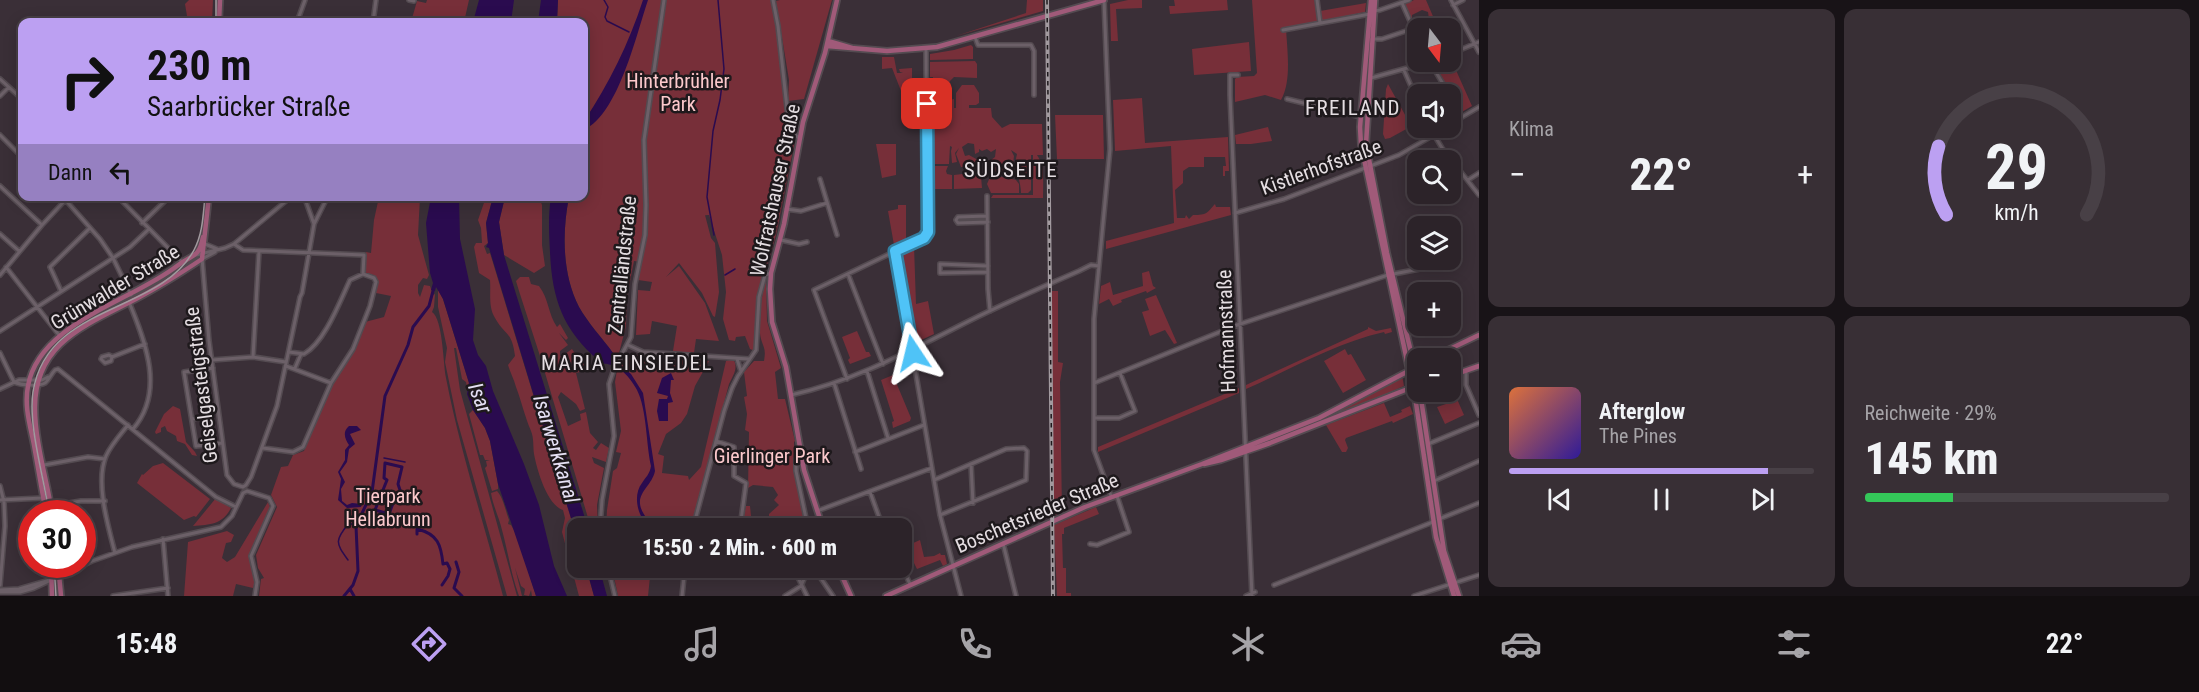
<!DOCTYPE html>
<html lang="de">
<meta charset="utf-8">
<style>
body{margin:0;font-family:"Roboto Condensed",sans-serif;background:#382f35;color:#f1f3f6;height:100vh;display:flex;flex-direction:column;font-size:22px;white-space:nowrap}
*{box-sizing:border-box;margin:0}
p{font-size:20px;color:#a6a4a8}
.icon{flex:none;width:33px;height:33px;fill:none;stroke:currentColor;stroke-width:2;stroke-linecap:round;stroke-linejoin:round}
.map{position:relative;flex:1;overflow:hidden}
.details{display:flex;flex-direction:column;gap:9px;padding:9px;background:#181317;width:720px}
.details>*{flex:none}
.guide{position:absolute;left:18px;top:18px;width:570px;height:183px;border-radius:12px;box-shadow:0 3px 15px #0003,0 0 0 2px #484046;background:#bca0f2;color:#111;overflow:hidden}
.needle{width:39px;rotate:164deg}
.fabs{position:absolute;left:1407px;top:18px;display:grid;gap:12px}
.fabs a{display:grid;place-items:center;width:54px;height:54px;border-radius:12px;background:#2c2329;box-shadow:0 3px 15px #0003,0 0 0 2px #484046;font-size:30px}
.speed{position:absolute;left:18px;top:500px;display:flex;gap:12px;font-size:30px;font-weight:700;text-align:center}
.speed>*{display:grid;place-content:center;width:78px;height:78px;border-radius:50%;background:#2c2329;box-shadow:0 3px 15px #0003,0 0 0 2px #484046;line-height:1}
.speed .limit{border:9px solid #d22;background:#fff;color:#111}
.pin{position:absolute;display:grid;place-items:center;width:51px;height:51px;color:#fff;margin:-26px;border-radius:12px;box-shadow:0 3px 9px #0006}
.me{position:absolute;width:66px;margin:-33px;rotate:350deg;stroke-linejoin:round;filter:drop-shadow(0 0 4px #0008)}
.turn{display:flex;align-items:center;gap:21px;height:126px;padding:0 30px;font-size:27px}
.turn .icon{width:78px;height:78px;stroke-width:2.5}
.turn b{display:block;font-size:42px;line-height:51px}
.then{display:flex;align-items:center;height:57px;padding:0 30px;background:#0003;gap:12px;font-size:22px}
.big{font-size:45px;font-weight:800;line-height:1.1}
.details .tile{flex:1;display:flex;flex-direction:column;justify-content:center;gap:9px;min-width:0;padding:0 21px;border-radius:12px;background:#382f35}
.details .dial{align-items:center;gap:0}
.dial svg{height:156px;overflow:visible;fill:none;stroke:#484046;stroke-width:7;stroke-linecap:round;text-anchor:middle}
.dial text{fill:#f1f3f6;stroke:none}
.song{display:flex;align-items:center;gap:18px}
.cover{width:72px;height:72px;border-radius:9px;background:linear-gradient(135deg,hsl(20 70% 55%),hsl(250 70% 35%))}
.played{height:6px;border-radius:3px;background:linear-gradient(90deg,#bca0f2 85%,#484046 85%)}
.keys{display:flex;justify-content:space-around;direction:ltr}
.heat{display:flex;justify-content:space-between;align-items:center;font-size:33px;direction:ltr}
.charge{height:9px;border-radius:4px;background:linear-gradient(90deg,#34c759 29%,#484046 0)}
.details .tiles{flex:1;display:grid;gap:9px;grid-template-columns:repeat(2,1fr)}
.trip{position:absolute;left:567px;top:518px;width:345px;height:60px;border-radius:12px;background:#2c2329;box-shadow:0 3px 15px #0003,0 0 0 2px #484046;font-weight:800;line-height:60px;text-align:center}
.tabs{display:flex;height:96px;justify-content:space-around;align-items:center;background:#120e10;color:#a6a4a8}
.tabs .icon{width:42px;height:42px}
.tabs .selected{color:#bca0f2}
.tabs b{font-size:27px;color:#f1f3f6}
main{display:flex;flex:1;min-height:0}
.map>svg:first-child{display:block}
</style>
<main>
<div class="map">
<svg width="1479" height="596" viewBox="0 0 1479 596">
<rect width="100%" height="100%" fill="#3a2f37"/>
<!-- green -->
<path fill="#772f39" d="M189,0H213L212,22H188L185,4Z
M427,0H469L464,22H411L417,1L426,3Z
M558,0H772L777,26L787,116L795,140L776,235L758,296L755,351L750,349L745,336L736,337L735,341L729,340L723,319L726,292L722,255L709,215L693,216L705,215L711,238L715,243L719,292L715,317L713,316L702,293L679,263L666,277L679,266L705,303L719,341L696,339L694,353L673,351L677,326L652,321L650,334L636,335L638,290L650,291L652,282L638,280L641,262L634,261L627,296L626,326L618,357L613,353C602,338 588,323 579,307C562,274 562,232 569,197L584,196V156L586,149L584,147V22H557Z
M780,0H832L804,99L788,101L789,80L776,1Z
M1027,0H1043V11L956,36L1026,13Z
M1128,0H1142V8L1116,9L1118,41H1111L1110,4Z
M1174,0H1227L1228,10L1170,14L1169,6H1175Z
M1252,0H1315L1318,20L1315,23L1286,28C1287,49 1292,81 1281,100L1265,95L1235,102V79L1237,77L1254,76L1257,73Z
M1414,0H1426L1438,28H1418L1417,34L1415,28L1420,24L1427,28L1429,19L1428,12L1422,10L1412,15V21L1405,4Z
M1366,3L1365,12L1322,21L1320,11Z
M1249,42L1251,71L1194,75L1192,49Z
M971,45L973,47V59L930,60V54L954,50Z
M882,57H894L897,73H903L900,72L899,69L912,68V105L905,101L892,68L882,69Z
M1451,59L1472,106L1460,113L1434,63L1450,62Z
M975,61L977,64V78L954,77L950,81L948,90H933V77H930V62Z
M1388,84L1409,122L1410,127L1390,138L1385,139L1383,134L1386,89Z
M962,85H974L979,93V103L976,105H969V108H991L992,117L1002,128L1010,124H1042L1043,155H1037C1045,166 1043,184 1043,198H991L993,195H1033V155H1031V190L1028,193H1021C1021,179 1013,168 1017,154L1011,150L1014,156L1013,164L1000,173L986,168L987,163L995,157L996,149L991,152L987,149L982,151L979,149V152L975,154L974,144L968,143L962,147L965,156L969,155L978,160L977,163L967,167H961L956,154L959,148L955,153L957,162L952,163L951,151L952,147L950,146L949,164H931L930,123H935L934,107L936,106V102H933V91H948L947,102L951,110L949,100L954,99V108H956V93Z
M1142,98L1145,143L1228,137L1229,171H1225V176H1223V166H1226L1225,157H1204V167H1189L1183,171V183L1175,190L1177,218H1185L1186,215L1189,219L1193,215C1207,215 1207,213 1215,204L1216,207H1230L1231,215L1106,249V241L1174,223L1171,146L1115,151L1113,100Z
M1055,115H1103L1104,159H1057Z
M1268,127L1272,141L1251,144H1236L1235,135Z
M876,144H896V175L882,178Z
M931,166H948L946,171L947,174L952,175V189H931Z
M979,172L981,176L982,188L954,189V175Z
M993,175L1016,180L1019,184V193H991L987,184L990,177Z
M379,197H420L418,235L429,275L427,279L423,278L418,285V293L420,297L424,285L430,286L433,295L435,294L434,307L432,312C443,319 443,363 446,378C460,451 484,523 503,596H259L261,579L264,578L258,568L256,555L277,507L271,495L281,467L288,466L293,455L304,451L331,384L352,354L365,322L384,317L391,296L376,293L377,281L373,275L364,273L366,252L371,253L374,220Z
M486,197H493L486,223L488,243L484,246L487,254L490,253L577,538L578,567H586L594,596H579L562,532L565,518L563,510C547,505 537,470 534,454C533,447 534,438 531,431C524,414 522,403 516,387C514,379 510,372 508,365L515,356C512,331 505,336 495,318C488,307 491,293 490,280L479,273L474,247L476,243H482L481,228L478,220Z
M505,197H539L542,205V245L545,266L534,273L504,255L499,222Z
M898,205H906V242L894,245L888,211L898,209Z
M914,246L916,304L928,301L934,334L915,343L900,253Z
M1149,271L1153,286L1156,288L1147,293L1146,291L1121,300L1122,302L1113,306L1109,299L1099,304L1101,286L1110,282L1113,295L1143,286L1142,273Z
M520,277H529L531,284L539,286C549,299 548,314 557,327L560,324L568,338L566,340L559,333L568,345L560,351V356C567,358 569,365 575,369L583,366L582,362L574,367L565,354L572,349L580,361L583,356L587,359V366H593L594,368L576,373L585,409L580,411L576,404L561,392L558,397L568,426L581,420L580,414L586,412L590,433L598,442L593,448L596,450L601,443L609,448L606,462L592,457L594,463L604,468L597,505L598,528H591L540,356L519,291L516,281Z
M766,277L767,321L781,368L775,372L778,399H785L795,441L794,442L795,472L806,528H741L746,506H750L751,516H769V514L779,505L774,500L778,495L773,487L753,485L748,488L749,432L745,430L747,414L744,397L747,396L744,372L754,361H764C766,349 764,349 761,339C757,322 762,294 766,277Z
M438,289L443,299L469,383L467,387L466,382L462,379L456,348H454L460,390L517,596H507L457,420L445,362L447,348L438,307Z
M1051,291H1058V362L1063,363L1060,382L1062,512L1053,516Z
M1156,295L1177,343L1174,344L1165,330L1150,336L1142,312L1149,310L1145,299Z
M1368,327L1376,331L1391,328L1392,332L1385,334L1384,332C1336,343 1291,369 1246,389V385L1368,329Z
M857,331L866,352H869L871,356L850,364L848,360L850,358L842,337Z
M1345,349L1348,355L1351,354L1366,380L1343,393L1324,361Z
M639,355L640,357H651L653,363L675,362V359L709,361L695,386L687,414L681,423L666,434L658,454L664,456L662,473L688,476L689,480L701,467L726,361L733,359C739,367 733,376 729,384L691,528H606L607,510L613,471L617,468L621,453L616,452L621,431L615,382L617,370L624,359Z
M893,375L911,418L910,421L893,428L892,422L894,421L881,380Z
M1402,375L1404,386L1341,414L1339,411Z
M1239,388V393L1098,452V447Z
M1457,399L1464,415L1445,424L1437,407L1455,401Z
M1384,403L1390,417L1402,412L1401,410L1410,406L1413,414L1393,423L1392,421L1346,438L1345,440L1348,448L1346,452H1342L1326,425Z
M173,406L180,409L186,442L195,452L197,456L192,455L185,444L177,441L176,436L167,431L165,426L161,428V432L156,434L155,432L164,414Z
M473,410L485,428L490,441L498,484V489L492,491L485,468L487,466L486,461L490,460H485L483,455H480L469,414Z
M163,463L210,499L196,517L194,516L184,520L137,483L142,474L143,475L153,466Z
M497,491C504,499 505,510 509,520L508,524L511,525L517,535L536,596H532L531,590L529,596L524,595L525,589L521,586L515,568L522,596H519C511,574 508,552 502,530C499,517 493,506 491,493Z
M216,498L231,508C223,524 210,525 193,526Z
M268,502L270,507L250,554L255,582L253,588L236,584L233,596H184L188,542L227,531L234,535L231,542L226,543L222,558L227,562L235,557Z
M1096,507L1099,514L1064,528V534H1062L1063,568H1066V593H1071V596H1057L1054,525Z
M920,540L924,557L934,556L940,553L941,555H945L947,564L943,566L940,560L917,569L914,563L908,566L906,564L914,560L910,552L903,556L902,548Z
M612,567H651L648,596H618Z"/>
<!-- water -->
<path fill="#2a0b4f" d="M479,0H514L511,22H473Z
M541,0H558L557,22H538Z
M643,0H648C636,35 619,113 584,130V121C609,84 629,43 643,0Z
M431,197H459L460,239L475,309L473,340L478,355L486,366L493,391L524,464L539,505L554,566L567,596H536L498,484L490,441L485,428L473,410L467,394L469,383L443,299L436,287L435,291L431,290L433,283L430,273L426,223Z
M493,197H505L499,222L504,255L588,528H578L577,538L489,248L486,247L488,243L486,223Z
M551,197H569C562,232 562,274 579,307C588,323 602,338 613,353L612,358L631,374L643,393L655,471C651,490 628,495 648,520L651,519L654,528H650C638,518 632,496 642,483C645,478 650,474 651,466C646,444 647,410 637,390C632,380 621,367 611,365C606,363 603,365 599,361C562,329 552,298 550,252C549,233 548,215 551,197Z
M671,373L674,380H671L670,393L673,402L668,403V421H659L657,411L659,399H667L668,396L657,393L662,378Z
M349,426H357L361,430L350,434L355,444L349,449L347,462L340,472L345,482L341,489L342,501L347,505L352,503L362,504L361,507L347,508L338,500L341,479L338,472L345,460V450L349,445C345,439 342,432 349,426Z
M586,567H599L607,596H594Z"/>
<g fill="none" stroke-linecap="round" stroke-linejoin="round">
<!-- stream -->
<path stroke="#2a0b4f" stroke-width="1.5" d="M604,0L608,7L605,17L607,21L629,32
M714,235L707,197L713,131L720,100L724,69L718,0
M725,275L735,269
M384,458L405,462
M348,560C336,543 334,541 349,523L356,526"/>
<!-- canal -->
<path stroke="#2a0b4f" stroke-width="3" d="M400,496L396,495L389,514L375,510L387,480L384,478L385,463L402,467L398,484L401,493
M417,534V529C438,534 441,545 443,564L447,563L450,569L448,576L442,585
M456,562L459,572L454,588L462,596
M350,589L354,596
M344,596L353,585L358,571L356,526L372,492L385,396L408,345L413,327L429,306L433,291"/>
<!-- minor casing -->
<g stroke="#544b51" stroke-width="6">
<path id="minor" d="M409,0L414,1
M773,0L778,26L788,117L793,133L799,138
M1104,0L1110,149L1094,319V450L1111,496
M1317,0L1320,23
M1451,0L1479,52
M1402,3L1418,39
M1453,5L1463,0
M1374,11L1380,10L1409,0
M297,22L305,0
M373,22L376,0
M1283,30L1370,14
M975,37L978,45H1031L1034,51V95
M1372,39H1382L1412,29
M1450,54L1479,42
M1430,62L1449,94
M1404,70L1418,102
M1238,75H1230V95L1252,596
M1371,78L1429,62
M0,79L22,99
M0,96L9,87
M1450,98L1461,117
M1287,99L1361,117
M1450,124L1479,107
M1430,128L1442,148L1479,195
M0,135L22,157
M820,179L837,235
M1468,180L1479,173
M0,186L42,225
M62,196L100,239L113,258L131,295
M117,196L182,262
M987,196L988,289L990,311
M786,209L801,211L827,203
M1235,213L1284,199L1399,155L1446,128
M987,216L958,217L956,220L958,223L988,222
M142,223L170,196
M314,224L328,196
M0,234L19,251
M781,240L799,244L807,242
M205,244L217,249
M234,244L243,250L364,255L363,274
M895,251L940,515L961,596
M196,255L225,248L234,244L292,196
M202,258L209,341L227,475L234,484L243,487L246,485L251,477L277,406L300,297L302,293L314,224L304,196
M202,259L215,252
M988,266L940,264V273L988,272
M6,267L59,335
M848,274L883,364
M0,275L42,225L69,196
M61,291L50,267L90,228
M129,302C146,343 165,392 133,429
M0,331L130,247L149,229
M628,345L643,352L749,359
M0,353L14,382
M112,357L111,361L105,363L101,359L102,357L109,355L112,357L145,344
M253,357L259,251
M737,359L741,371
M212,360L253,357L286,362
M286,366L331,383
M213,368L184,372L196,446L222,443
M295,368L301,354
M867,371L888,438
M1466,371V385L1479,415
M847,379L814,290L927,236L926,48
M14,382C21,385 38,387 45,383C49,380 51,374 55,370L58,369L216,497L236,507
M834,383L861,469
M1094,383L1237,325L1388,275L1430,267
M0,389L19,380H42L48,377
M791,395C855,381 911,350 969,321C1005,303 1042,287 1079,271L1091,265L1099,266
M1094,418H1119L1135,411L1120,373
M192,419L200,418
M716,441L734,447V476L746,483L740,528
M1428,444L1479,423
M263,448L293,452L303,447L331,383L353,349L370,306L376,282L374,278L363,274L350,280C340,301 325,342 304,354L289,352
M855,452L924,425
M801,454L796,459V471L808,528
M971,464L973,503
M44,465L88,457L105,459
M934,480L1006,449L1024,448L1027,451L1026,480L940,515
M1434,481L1479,461
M0,486L4,502L5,526L0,585
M870,492L883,528
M0,500L43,498
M51,506L81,501H105
M817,511L932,468
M1439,519L1479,503
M600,528L602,500L614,436L609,384L614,369L631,337L635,284L645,235L646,205L644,140L664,0
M693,528L724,411L732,388L738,376L756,350L759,297L765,275L771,273
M163,539L168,596
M1003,543L1016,596
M1090,544L1097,545L1129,532L1117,496
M115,553C108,526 95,482 106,456C111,445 120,435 128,425
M608,567L615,596
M793,567L807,596
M902,567L910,584
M765,574L779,567
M806,577H820L833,596
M1274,585L1433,522
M0,590L19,589L50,580
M0,592H20L34,588L92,561L132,547L221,527L232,516L243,493L247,491L269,498L273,506L251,556L257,582L255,596
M113,596L168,588
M682,596L685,567
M785,596L801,586L809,567
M1246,596L1255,592
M1414,596L1479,575"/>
</g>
<!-- major casing -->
<g stroke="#544b51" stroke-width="8">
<path id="major" d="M1371,0L1360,127L1361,145L1416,403L1436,537L1454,596
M1375,0L1366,144L1387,253L1418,381
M219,22L220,0
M828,41L852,48
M827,46L887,51L937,47L1104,0
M1431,358L1479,335
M1450,376L1479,366
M1420,392L1444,551L1459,596
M1204,464L1221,460L1270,443L1418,385
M46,513C42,490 38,468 34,445C30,425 24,406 28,386C39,323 132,301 177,266C192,254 199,259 203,237
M52,513C47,480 35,442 35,409C34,343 86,325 136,299C159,287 181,273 202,259L209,196
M823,528L804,470L786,367L772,322L770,289L771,273L784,224L803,122L825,53L837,0
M51,564L52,596
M58,564L61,596
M838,567L851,596
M886,596L1085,507L1202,464L1319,418L1418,366"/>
</g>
<!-- minor -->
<use href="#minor" stroke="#6c6068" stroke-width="3"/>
<!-- major -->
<use href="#major" stroke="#a05a79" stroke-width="4.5"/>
<!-- tram -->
<path stroke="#a29a9f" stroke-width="1.5" d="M216,22V0
M49,513C44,477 28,426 33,392C47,303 160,314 194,250C203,233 203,215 205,196
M54,564L56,596"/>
<!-- rail casing -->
<g stroke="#a29a9f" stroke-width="4">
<path id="rail" d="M1047,0L1053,596"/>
</g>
<!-- rail -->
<use href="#rail" stroke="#1e191c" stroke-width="1.5" stroke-dasharray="4.5" stroke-linecap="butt"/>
</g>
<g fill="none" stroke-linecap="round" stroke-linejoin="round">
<!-- route casing -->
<g stroke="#337fa1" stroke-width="15">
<path id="route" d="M913,353L895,251L924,238L928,232L927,104"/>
</g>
<!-- route -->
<use href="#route" stroke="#4fc3f7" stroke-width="10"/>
</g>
<g text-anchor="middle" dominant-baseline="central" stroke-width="5" stroke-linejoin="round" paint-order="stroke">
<!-- park labels -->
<g font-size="20" fill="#fcc9cc" stroke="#1e191c">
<text x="678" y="81">Hinterbrühler<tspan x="678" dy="23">Park</tspan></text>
<text x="772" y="456">Gierlinger Park</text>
<text x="388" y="496">Tierpark<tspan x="388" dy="23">Hellabrunn</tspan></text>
</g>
<!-- street labels -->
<g font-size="20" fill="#e5dee2" stroke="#1e191c">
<text transform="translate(1321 167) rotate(-20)">Kistlerhofstraße</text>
<text transform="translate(775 190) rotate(-78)">Wolfratshauser Straße</text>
<text transform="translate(622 265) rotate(-84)">Zentralländstraße</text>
<text transform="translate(115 287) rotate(-31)">Grünwalder Straße</text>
<text transform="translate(1226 331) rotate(-92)">Hofmannstraße</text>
<text transform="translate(201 385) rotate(-97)">Geiselgasteigstraße</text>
<text transform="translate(1037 513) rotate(-23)">Boschetsrieder Straße</text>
</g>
<!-- neighbourhood labels -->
<g font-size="21" letter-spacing="1.5" fill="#e5dee2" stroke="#1e191c">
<text x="1353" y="108">FREILAND</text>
<text x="1011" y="170">SÜDSEITE</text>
<text x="627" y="363">MARIA EINSIEDEL</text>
</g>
<!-- water labels -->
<g font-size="21" font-style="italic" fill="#e5e0f4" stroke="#1e191c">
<text transform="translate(480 398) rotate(68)">Isar</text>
<text transform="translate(556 449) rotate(73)">Isarwerkkanal</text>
</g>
</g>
</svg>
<div class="fabs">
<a><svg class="needle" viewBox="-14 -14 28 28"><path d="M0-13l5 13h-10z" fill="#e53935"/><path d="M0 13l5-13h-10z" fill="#a6a4a8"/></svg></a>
<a><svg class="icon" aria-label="sound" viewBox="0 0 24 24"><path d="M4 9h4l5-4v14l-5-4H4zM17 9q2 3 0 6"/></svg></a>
<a><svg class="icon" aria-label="search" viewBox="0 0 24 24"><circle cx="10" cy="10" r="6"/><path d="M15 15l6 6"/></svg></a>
<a><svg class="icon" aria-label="layers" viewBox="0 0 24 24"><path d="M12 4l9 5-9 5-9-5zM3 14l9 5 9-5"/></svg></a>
<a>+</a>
<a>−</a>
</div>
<div class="speed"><div class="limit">30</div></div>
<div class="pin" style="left:927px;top:104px;background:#d93025"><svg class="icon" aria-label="arrive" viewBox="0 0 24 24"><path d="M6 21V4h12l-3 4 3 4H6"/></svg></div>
<svg class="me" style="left:913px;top:353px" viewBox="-20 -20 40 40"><path d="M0-17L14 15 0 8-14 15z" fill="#4fc3f7" stroke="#fff" stroke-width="4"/></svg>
<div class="trip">15:50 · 2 Min. · 600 m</div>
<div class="guide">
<div class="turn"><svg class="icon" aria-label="right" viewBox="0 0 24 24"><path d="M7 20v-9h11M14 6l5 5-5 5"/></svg><div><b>230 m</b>Saarbrücker Straße</div></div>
<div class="then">Dann<svg class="icon" aria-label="left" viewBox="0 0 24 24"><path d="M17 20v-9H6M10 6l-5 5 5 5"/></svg></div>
</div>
</div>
<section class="details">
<div class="tiles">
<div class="tile"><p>Klima</p>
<div class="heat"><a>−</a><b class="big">22°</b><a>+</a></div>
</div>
<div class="tile dial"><svg viewBox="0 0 100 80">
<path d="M14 69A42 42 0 1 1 86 69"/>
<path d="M14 69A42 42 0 0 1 10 34" stroke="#bca0f2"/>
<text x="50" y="56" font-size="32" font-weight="700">29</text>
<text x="50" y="72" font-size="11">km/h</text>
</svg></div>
<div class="tile">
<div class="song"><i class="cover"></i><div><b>Afterglow</b><p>The Pines</p></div></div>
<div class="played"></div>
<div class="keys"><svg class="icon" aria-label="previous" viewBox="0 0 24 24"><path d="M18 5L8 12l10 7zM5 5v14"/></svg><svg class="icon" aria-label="pause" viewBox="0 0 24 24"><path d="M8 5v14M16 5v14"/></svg><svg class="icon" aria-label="next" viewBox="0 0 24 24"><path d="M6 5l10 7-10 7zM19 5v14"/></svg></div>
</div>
<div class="tile"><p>Reichweite · 29%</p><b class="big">145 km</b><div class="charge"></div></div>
</div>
</section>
</main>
<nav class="tabs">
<b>15:48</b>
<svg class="icon selected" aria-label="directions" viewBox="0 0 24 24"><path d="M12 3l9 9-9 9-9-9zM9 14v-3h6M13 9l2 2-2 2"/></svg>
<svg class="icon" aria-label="music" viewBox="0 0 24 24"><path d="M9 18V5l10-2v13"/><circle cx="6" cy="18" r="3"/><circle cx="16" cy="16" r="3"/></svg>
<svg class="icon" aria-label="phone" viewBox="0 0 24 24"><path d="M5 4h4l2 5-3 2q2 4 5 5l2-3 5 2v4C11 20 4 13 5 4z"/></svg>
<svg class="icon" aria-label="climate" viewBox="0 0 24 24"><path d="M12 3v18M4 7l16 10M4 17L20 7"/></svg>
<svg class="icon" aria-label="car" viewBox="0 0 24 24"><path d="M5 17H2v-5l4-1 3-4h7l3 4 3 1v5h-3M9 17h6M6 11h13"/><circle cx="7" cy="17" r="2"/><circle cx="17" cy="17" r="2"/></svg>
<svg class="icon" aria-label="filters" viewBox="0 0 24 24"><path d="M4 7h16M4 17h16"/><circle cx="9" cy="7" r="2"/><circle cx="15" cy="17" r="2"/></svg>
<b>22°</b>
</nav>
